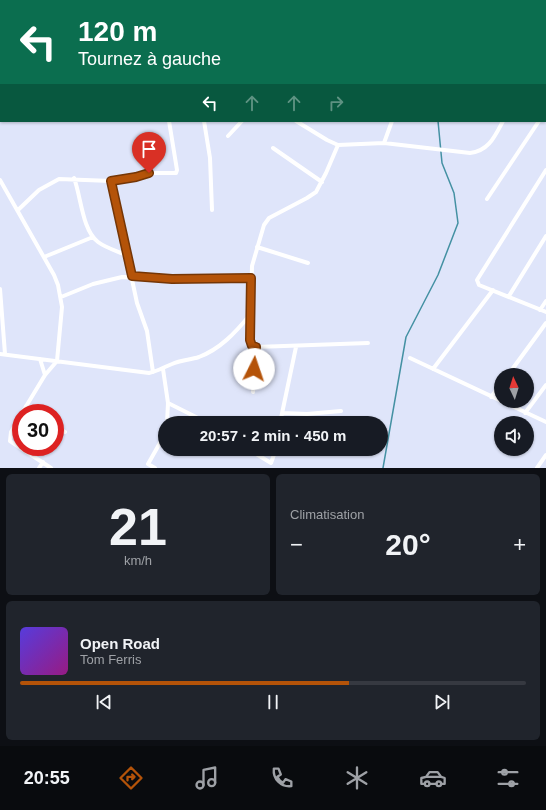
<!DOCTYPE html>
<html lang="fr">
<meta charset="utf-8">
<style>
body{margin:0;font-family:Arial,sans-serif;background:#20242c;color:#f1f3f6;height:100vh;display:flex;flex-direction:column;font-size:15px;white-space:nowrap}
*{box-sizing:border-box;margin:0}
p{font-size:13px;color:#9ea1a6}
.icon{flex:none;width:22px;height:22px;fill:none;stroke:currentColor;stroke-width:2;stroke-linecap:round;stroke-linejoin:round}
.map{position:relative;height:468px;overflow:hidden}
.details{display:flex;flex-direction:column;gap:6px;padding:6px;background:#0d0f14;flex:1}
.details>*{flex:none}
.top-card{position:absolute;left:0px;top:0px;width:546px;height:122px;box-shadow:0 1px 3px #0004;background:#0b6e4f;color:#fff;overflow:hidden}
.needle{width:26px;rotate:356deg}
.fabs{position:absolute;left:494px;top:368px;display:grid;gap:8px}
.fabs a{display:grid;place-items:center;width:40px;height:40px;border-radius:50%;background:#171b24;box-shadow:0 1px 3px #0004;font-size:20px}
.speed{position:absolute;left:12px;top:404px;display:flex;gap:8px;font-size:20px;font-weight:700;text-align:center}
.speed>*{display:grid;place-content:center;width:52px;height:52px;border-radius:50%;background:#171b24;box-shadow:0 1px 3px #0004;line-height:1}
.speed .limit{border:6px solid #d22;background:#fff;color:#111}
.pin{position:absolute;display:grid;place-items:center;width:34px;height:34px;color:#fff;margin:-41px -17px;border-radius:50% 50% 50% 0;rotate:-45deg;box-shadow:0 0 4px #0007}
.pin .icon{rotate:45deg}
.me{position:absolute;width:44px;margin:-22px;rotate:4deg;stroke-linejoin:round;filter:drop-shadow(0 0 3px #0008)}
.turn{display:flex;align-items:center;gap:14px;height:84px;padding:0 12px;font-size:18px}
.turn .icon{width:52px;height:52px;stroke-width:2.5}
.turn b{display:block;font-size:28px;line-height:34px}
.lanes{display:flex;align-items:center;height:38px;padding:0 12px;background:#0003;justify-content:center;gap:20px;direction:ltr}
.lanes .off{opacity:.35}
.big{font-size:30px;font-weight:800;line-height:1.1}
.details .card{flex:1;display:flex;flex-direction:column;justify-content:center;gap:6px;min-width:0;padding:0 14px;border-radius:6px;background:#20242c}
.details .dial{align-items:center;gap:0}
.dial b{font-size:52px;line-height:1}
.song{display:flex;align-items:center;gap:12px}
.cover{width:48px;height:48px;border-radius:6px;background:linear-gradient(135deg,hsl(250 70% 55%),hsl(310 70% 35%))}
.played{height:4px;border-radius:2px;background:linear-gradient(90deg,#b45309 65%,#363941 65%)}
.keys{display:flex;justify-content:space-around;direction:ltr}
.heat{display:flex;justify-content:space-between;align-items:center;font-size:22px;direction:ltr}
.details .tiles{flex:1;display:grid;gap:6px;grid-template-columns:1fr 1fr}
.card:last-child{grid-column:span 2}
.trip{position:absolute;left:158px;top:416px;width:230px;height:40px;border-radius:20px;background:#171b24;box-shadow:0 1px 3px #0004;font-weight:800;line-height:40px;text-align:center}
.menu{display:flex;height:64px;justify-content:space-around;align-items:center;background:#090b0e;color:#9ea1a6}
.menu .icon{width:28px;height:28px}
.menu .on{color:#b45309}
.menu b{font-size:18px;color:#f1f3f6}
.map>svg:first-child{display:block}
</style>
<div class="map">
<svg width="546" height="468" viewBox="0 0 546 468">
<rect width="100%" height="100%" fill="#dfe5fa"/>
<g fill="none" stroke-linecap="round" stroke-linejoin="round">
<!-- stream -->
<path stroke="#4491a3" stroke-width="1.5" d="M436,0L437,1
M383,468L406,337L438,275L458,223L454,193L442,163L438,121"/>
<!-- street -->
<path stroke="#fff" stroke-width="4" d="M150,0L151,1
M0,1L1,0
M133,1L135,0
M182,1L184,0
M281,1L282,0
M0,66H1
M545,69H546
M545,111L546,109
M204,121L210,158L212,210
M296,121L327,140L338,145L384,143L470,153C489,151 495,136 503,121
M228,136L242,121
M384,143L392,121
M338,145L326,173L316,192L307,198L269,218L264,225L252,266L250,342L252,346L256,347L368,343
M273,148L322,182
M546,170L477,280L479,285L546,312
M74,178C81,196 82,230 98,242C106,248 117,251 126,255
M0,180L54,275L58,285L62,307L57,361L45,375L22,413
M111,181L136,177L149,173H176L177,170L169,121
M487,199L539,121
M18,210L39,190L59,179L111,181L137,303L147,331L153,372
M257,247L308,263
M44,257L93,237
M0,289L5,354
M509,296L546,236
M61,297L93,284L122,277L251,278
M540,310L546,301
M0,354L149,373C158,371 164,367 172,364C181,360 190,360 199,357C220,349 235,333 249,316
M410,358L546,422
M40,359L45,375
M163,369L168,403L167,423
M433,369L493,290
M508,375L546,323
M253,392L256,347
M491,397L501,384
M168,403L208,423
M26,406L36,413
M283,413L307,414L341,411
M525,413L546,385
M21,415L11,432L10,441L51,468
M280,423L296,347
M55,426L65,432
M248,449L271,463L276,449
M39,468L43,462
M155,468L148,464L165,434
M537,468L546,455"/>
</g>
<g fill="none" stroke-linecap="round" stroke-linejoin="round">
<!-- route casing -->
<g stroke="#753606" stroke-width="10">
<path id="route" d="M149,173L136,177L111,181L132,276L172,279L251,278L250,340L252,346L256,347L254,369"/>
</g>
<!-- route -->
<use href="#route" stroke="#b45309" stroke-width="7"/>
</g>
</svg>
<div class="fabs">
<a><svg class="needle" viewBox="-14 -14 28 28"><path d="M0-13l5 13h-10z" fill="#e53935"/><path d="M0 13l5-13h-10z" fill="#9ea1a6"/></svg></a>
<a><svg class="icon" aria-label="sound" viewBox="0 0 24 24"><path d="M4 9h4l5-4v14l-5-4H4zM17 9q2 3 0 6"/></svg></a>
</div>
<div class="speed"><div class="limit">30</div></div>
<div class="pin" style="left:149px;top:173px;background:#d93025"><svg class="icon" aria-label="arrive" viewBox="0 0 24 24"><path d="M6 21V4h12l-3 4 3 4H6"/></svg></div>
<svg class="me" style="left:254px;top:369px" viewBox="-20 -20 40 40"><circle r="19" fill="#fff"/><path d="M0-13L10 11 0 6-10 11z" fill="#b45309"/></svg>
<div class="trip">20:57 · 2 min · 450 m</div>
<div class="top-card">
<div class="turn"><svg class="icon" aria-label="left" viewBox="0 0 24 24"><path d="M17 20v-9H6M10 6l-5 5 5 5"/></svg><div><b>120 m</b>Tournez à gauche</div></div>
<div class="lanes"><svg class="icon" aria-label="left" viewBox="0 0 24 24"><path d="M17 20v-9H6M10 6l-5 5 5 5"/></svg><svg class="icon off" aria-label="ahead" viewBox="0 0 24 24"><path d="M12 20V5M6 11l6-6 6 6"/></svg><svg class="icon off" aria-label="ahead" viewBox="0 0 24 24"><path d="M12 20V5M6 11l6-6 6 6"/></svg><svg class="icon off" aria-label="right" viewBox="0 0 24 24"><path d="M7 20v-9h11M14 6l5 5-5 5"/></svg></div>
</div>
</div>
<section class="details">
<div class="tiles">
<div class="card dial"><b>21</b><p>km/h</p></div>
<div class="card"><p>Climatisation</p>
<div class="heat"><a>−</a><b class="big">20°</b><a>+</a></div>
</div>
<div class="card">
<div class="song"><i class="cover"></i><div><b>Open Road</b><p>Tom Ferris</p></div></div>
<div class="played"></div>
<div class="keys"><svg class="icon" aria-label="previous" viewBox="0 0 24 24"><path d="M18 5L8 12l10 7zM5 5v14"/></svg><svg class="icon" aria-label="pause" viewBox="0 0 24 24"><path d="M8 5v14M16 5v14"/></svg><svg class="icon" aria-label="next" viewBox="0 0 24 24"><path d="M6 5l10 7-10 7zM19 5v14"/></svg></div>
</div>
</div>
</section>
<nav class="menu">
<b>20:55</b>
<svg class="icon on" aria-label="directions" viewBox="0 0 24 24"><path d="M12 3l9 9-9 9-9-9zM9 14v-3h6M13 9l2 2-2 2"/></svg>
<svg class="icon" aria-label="music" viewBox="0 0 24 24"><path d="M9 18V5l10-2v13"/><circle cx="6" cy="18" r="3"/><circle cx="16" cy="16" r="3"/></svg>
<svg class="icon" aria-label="phone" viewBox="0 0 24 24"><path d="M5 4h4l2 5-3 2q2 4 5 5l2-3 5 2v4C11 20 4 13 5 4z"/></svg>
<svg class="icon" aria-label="climate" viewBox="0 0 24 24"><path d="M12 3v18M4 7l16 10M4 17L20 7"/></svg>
<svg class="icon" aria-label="car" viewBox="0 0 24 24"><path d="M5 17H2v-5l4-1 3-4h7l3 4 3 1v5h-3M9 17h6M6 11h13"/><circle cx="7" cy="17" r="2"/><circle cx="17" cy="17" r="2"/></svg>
<svg class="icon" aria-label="filters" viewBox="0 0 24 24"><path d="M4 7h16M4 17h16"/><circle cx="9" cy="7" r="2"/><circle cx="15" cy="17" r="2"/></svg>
</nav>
